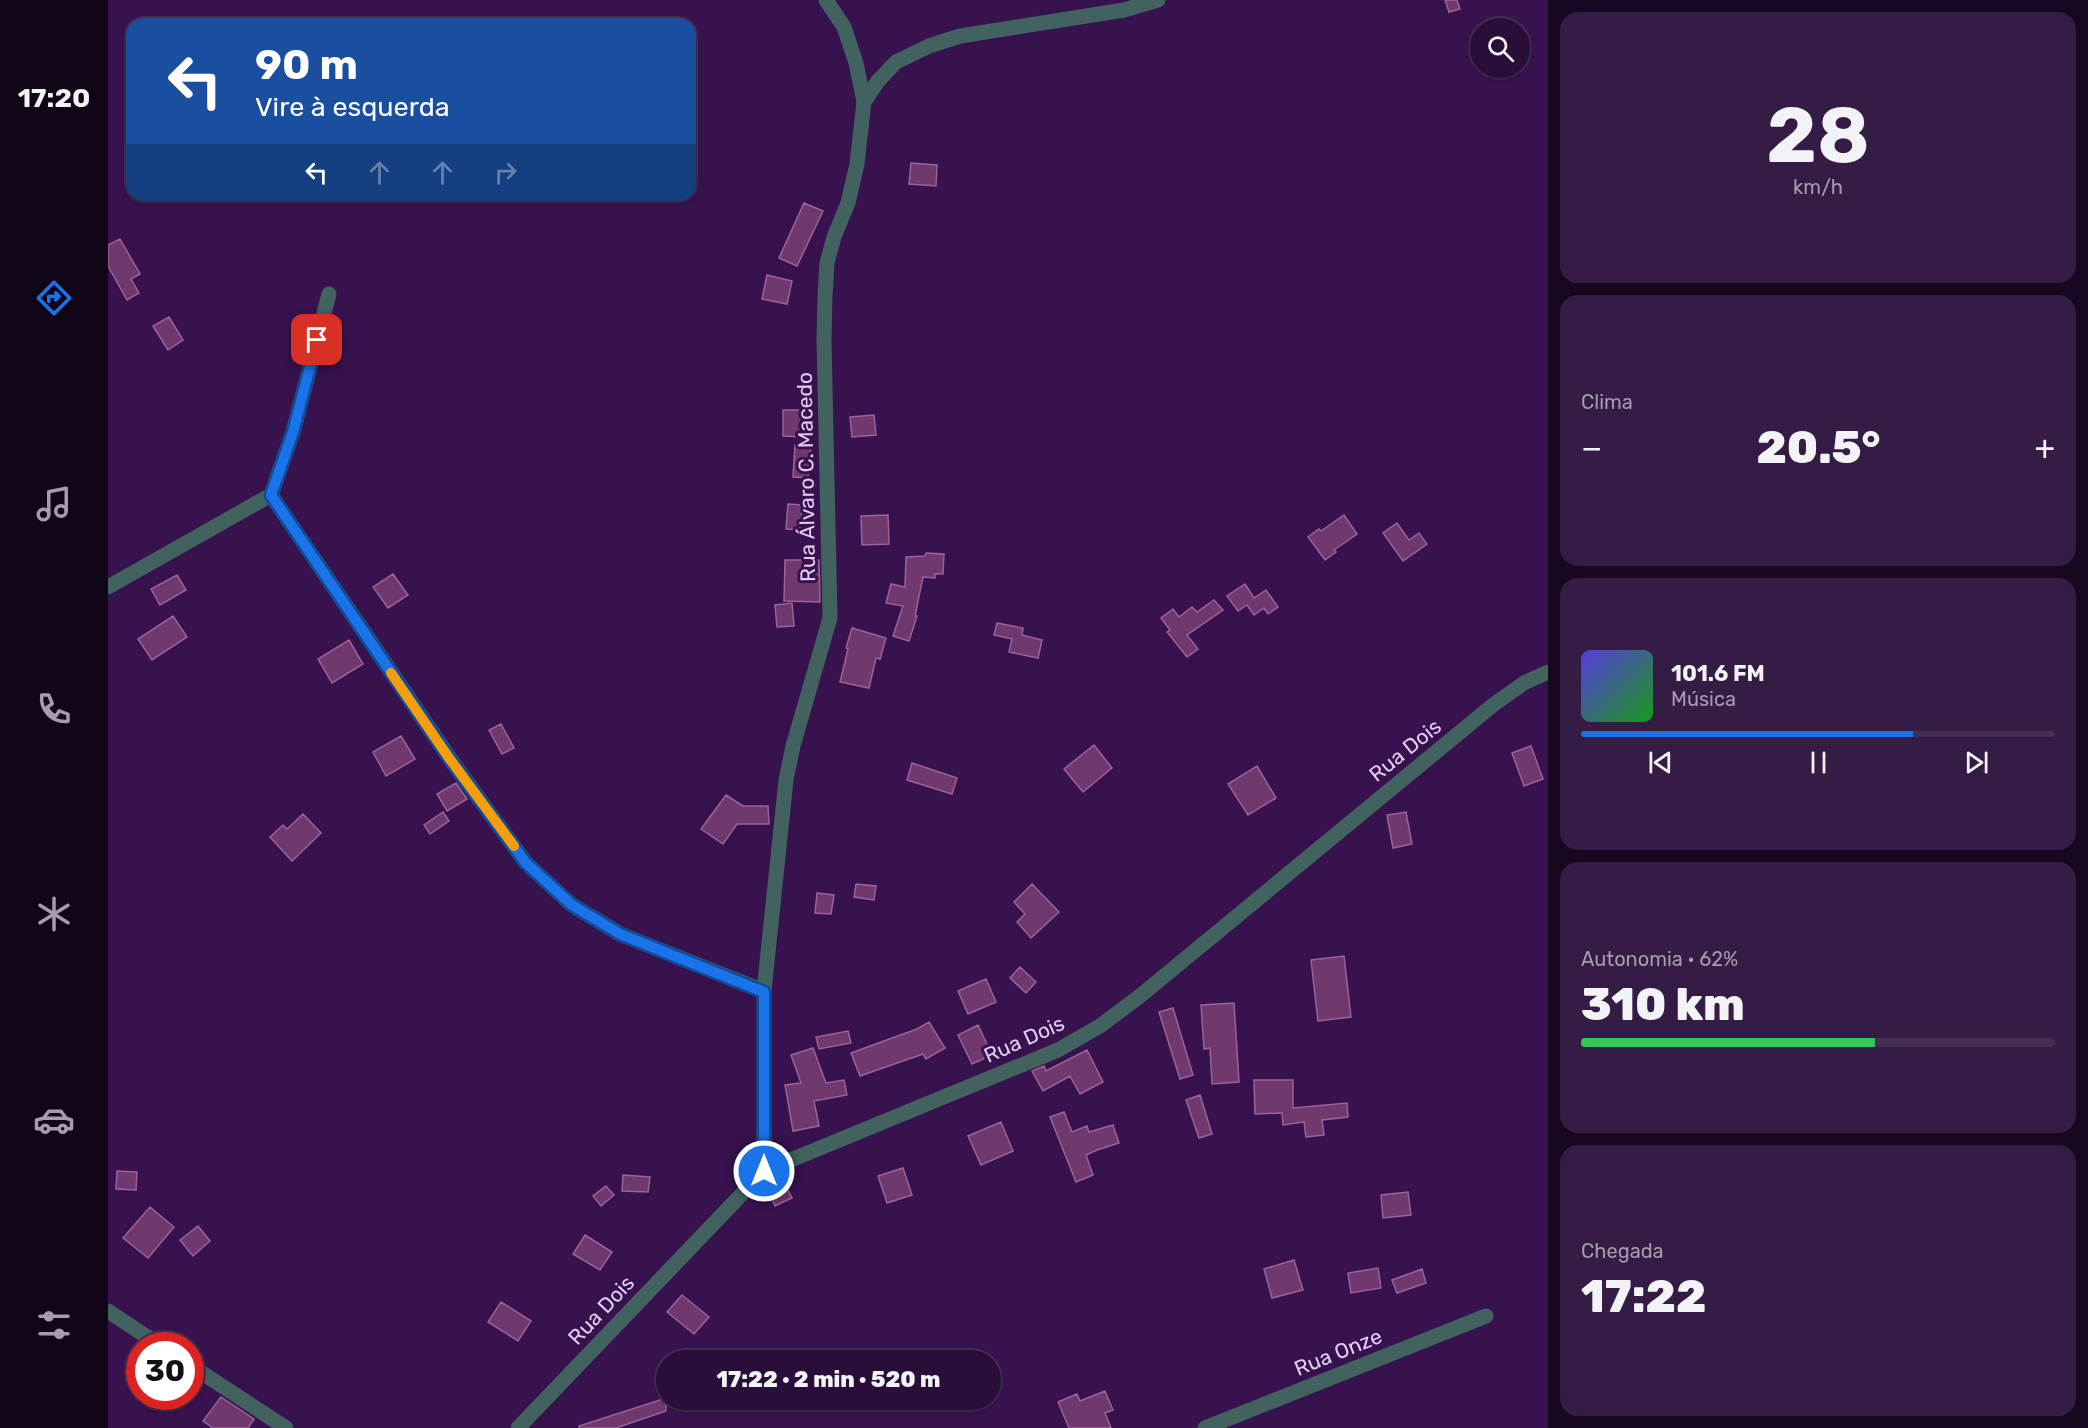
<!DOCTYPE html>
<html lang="pt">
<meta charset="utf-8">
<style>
body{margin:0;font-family:Rubik,sans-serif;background:#351c45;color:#f1f3f6;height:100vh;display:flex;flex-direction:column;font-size:22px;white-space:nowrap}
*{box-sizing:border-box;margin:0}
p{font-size:20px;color:#a59caf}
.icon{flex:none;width:33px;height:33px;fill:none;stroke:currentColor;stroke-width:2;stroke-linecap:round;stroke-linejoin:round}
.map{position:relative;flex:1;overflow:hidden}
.sheet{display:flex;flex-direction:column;gap:12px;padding:12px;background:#170820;width:540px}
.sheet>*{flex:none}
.top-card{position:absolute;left:18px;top:18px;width:570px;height:183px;border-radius:18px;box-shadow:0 2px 4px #0004,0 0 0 2px #452e54;background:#1a4fa0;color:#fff;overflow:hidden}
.fabs{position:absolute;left:1362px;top:18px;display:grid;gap:12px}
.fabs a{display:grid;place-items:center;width:60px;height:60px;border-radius:50%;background:#290e3a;box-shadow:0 2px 4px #0004,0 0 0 2px #452e54;font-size:30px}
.speed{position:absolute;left:18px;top:1332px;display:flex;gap:12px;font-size:30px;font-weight:700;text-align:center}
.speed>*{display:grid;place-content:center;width:78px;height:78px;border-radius:50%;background:#290e3a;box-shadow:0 2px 4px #0004,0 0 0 2px #452e54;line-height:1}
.speed .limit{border:9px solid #d22;background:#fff;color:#111}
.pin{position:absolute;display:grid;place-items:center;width:51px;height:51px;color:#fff;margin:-26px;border-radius:12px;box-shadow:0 3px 9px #0006}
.me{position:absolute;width:66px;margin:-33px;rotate:0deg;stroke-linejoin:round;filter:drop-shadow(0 0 4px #0008)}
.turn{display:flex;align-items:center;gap:21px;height:126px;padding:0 30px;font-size:27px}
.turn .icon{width:78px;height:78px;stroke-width:2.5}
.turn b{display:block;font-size:42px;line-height:51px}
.lanes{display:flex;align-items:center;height:57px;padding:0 30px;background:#0003;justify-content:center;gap:30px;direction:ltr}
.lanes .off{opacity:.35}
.big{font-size:45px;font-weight:800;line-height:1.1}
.sheet .card{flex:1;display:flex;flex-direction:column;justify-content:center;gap:9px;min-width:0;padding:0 21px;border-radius:18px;background:#351c45}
.sheet .dial{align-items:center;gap:0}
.dial b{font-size:78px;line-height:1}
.song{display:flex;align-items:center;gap:18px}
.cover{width:72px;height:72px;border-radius:9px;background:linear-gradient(135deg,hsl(250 70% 55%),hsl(120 70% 35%))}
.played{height:6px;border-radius:3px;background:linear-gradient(90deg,#1a73e8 70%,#452e54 70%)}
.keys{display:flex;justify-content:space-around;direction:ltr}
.heat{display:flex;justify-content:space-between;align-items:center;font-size:33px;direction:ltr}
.charge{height:9px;border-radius:4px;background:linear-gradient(90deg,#34c759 62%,#452e54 0)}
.trip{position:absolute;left:548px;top:1350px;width:345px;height:60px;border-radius:30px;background:#290e3a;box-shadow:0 2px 4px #0004,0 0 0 2px #452e54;font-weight:800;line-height:60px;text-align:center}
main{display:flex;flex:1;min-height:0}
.tabs{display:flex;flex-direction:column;width:108px;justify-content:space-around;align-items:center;background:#100617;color:#a59caf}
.tabs .icon{width:42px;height:42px}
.tabs .active{color:#1a73e8}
.tabs b{font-size:27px;color:#f1f3f6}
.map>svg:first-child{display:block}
</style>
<main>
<nav class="tabs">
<b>17:20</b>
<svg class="icon active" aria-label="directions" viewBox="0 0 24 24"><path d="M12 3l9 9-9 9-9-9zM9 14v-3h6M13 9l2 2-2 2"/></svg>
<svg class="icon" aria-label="music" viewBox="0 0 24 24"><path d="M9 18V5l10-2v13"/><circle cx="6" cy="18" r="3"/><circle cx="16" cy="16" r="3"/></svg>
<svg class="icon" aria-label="phone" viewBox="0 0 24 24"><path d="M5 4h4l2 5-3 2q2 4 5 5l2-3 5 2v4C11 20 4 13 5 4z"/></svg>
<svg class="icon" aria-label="climate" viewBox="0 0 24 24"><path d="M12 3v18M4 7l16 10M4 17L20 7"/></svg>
<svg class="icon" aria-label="car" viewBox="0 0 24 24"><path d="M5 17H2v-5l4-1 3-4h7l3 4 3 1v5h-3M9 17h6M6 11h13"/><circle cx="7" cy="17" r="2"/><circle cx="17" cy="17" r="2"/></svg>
<svg class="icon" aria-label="filters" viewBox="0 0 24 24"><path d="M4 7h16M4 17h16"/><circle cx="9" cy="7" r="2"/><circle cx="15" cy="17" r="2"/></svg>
</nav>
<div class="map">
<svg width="1440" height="1428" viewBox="0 0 1440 1428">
<rect width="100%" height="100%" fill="#37124e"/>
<!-- building -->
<path fill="#70396e" stroke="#9c6299" stroke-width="1.5" d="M1337,0H1349L1352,9L1341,12Z
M803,163L829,165L828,186L801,184Z
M696,203L715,211L689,266L671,258Z
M12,239L32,274L23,279L31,293L19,300L0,266V245Z
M659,275L684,281L679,304L654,299Z
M61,317L75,340L60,350L45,326Z
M675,410H696L695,437L675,436Z
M766,415L768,435L744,437L742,417Z
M687,445L703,446L700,478L685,477Z
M680,504L694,505L693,530L678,529Z
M780,515L781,544L754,545L753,516Z
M1236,515L1249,534L1226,550L1228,552L1217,560L1200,537L1211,529L1213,531Z
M1289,523L1301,540L1311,533L1319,544L1295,561L1275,533Z
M818,553L836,554L835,574H827V578L815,577L807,616H809L801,641L785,636L795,606L778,603L783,584L797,587L798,557L817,556Z
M677,560H711L712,602L676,601Z
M285,574L300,595L280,608L265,587Z
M69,575L78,590L52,605L43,589Z
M1137,584L1146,598L1158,590L1170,607L1160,614L1156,608L1146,615L1139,605L1130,611L1119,596Z
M1106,600L1115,610L1079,635L1090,649L1079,657L1059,632L1062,630L1053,618L1065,609L1071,617L1084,607L1089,612Z
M684,603L686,626L669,627L667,605Z
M65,616L79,637L44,660L30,639Z
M889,623L915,628L914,635L934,640L930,658L901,652L904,639L886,635Z
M744,628L778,638L772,659L768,658L761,688L732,682L740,649L738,648Z
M241,640L255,664L224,683L210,659Z
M393,724L406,748L394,754L381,730Z
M293,736L307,759L278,776L265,752Z
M986,745L1004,768L975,792L956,769Z
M1423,746L1435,779L1416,786L1404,753Z
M804,763L849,778L844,794L799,780Z
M1149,766L1168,798L1140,815L1120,784Z
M348,783L359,799L339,811L329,794Z
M618,795L635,806H660L661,824H629L615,844L593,829Z
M335,812L341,821L322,834L316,825Z
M1298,812L1304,844L1285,848L1279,815Z
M195,814L213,833L184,861L162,837L175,825L179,829Z
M748,884L768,886L766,900L746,897Z
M924,884L951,912L923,938L909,922L917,914L906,902Z
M709,893L726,895L723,914L707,913Z
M1236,956L1243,1017L1210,1021L1203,960Z
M912,967L928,982L918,993L902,978Z
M878,979L888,1002L860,1014L850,991Z
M1126,1003L1131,1082L1104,1084L1102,1048L1096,1049L1093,1005Z
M1065,1008L1085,1075L1072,1079L1051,1012Z
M821,1022L837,1048L818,1059L815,1054L752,1076L743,1053L809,1029Z
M870,1025L884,1055L864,1064L850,1035Z
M740,1031L743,1043L711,1049L708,1037Z
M705,1048L718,1083L736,1080L739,1095L706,1101L711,1126L685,1131L677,1085L693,1083L683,1055Z
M979,1050L995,1082L972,1094L962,1076L935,1091L924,1071L936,1066L938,1071Z
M1146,1080H1185V1108L1239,1103L1240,1117L1214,1120L1216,1135L1198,1137L1196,1122L1175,1125L1174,1113L1147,1114Z
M1092,1095L1104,1134L1091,1138L1078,1100Z
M956,1112L964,1132L979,1126L981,1132L1005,1125L1011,1143L989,1150L978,1155L985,1175L968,1182L942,1117Z
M893,1122L905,1151L873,1165L860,1136Z
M795,1168L804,1195L779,1203L770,1176Z
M9,1171L29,1172L28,1190L8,1189Z
M515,1175L542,1177L540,1192L514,1191Z
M674,1178L684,1198L667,1206L658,1185Z
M498,1186L506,1195L493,1206L485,1196Z
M1300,1192L1303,1215L1275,1218L1273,1195Z
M42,1207L66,1227L40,1258L15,1238Z
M90,1226L102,1241L85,1256L72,1240Z
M477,1235L504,1252L492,1270L465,1254Z
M1186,1260L1195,1290L1164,1298L1156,1269Z
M1270,1268L1273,1288L1243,1293L1240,1273Z
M1314,1269L1318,1283L1289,1293L1284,1280Z
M574,1295L601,1317L586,1334L559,1312Z
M393,1302L423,1321L410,1341L380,1322Z
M997,1391L1005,1410L997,1413L1003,1428H961L950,1402L969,1394L972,1401Z
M113,1397L146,1419L140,1428H105L95,1421Z
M558,1398V1411L508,1428H471V1426Z"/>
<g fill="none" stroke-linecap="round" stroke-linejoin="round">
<!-- minor -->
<path stroke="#41625f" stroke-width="15" d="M718,0L736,27L748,63L756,102
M163,495L341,757L418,863L464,905L512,934L656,991
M0,587L163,495L185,432L221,294
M656,1171V991L678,780L685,746L722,618L716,339L717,296L719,263L726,237L740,203L749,164L756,102L770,81L788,62L821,46L852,36L1016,10L1050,0
M410,1428L656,1171L950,1050L992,1026L1032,996L1385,705L1416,683L1440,672
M1097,1428L1378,1316"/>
<!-- tertiary -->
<path stroke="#41625f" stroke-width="15" d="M0,1311L53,1346
M82,1365L178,1428"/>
</g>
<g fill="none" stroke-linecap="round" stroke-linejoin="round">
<!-- route casing -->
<g stroke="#114b97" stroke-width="15">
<path id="route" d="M209,340L185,432L163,495L341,758L418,863L464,905L512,934L656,992V1171"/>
</g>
<!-- route -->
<use href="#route" stroke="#1a73e8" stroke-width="10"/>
<!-- slow -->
<path stroke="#f59e0b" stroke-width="10" d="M283,673L341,758L406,846"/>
</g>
<g text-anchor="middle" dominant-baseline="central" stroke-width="6" stroke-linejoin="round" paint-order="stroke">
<!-- street labels -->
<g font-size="21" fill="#e1cef2" stroke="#37124e">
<text transform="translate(698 477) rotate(-91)">Rua Álvaro C. Macedo</text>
<text transform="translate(1297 750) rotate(-39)">Rua Dois</text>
<text transform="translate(916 1039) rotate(-24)">Rua Dois</text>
<text transform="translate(493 1310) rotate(-47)">Rua Dois</text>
<text transform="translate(1230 1352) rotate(-22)">Rua Onze</text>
</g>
</g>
</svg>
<div class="fabs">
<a><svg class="icon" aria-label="search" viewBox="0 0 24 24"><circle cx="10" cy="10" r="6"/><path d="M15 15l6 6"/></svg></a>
</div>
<div class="speed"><div class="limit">30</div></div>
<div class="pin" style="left:209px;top:340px;background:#d93025"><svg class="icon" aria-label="arrive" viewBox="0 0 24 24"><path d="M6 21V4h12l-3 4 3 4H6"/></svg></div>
<svg class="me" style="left:656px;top:1171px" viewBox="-20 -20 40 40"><circle r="17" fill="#1a73e8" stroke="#fff" stroke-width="3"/><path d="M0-11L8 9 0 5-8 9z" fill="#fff"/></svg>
<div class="trip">17:22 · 2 min · 520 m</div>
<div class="top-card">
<div class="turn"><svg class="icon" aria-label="left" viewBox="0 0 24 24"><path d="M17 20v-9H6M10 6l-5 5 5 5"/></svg><div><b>90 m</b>Vire à esquerda</div></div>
<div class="lanes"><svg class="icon" aria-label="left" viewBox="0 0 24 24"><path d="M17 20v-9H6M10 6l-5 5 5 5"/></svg><svg class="icon off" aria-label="ahead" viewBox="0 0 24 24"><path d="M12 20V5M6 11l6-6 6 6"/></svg><svg class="icon off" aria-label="ahead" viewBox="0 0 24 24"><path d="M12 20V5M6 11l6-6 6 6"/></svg><svg class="icon off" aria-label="right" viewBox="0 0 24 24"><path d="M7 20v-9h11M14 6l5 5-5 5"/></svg></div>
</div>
</div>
<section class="sheet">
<div class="card dial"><b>28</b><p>km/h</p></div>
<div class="card"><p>Clima</p>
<div class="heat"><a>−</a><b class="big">20.5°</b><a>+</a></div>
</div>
<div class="card">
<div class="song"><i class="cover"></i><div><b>101.6 FM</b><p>Música</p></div></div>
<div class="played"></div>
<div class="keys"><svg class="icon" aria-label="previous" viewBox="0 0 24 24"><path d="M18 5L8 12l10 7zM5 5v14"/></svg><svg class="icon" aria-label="pause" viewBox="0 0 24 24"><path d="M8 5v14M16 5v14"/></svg><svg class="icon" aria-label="next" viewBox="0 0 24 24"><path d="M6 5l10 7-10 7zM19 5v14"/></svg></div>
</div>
<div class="card"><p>Autonomia · 62%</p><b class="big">310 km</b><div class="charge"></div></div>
<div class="card"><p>Chegada</p><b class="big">17:22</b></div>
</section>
</main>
